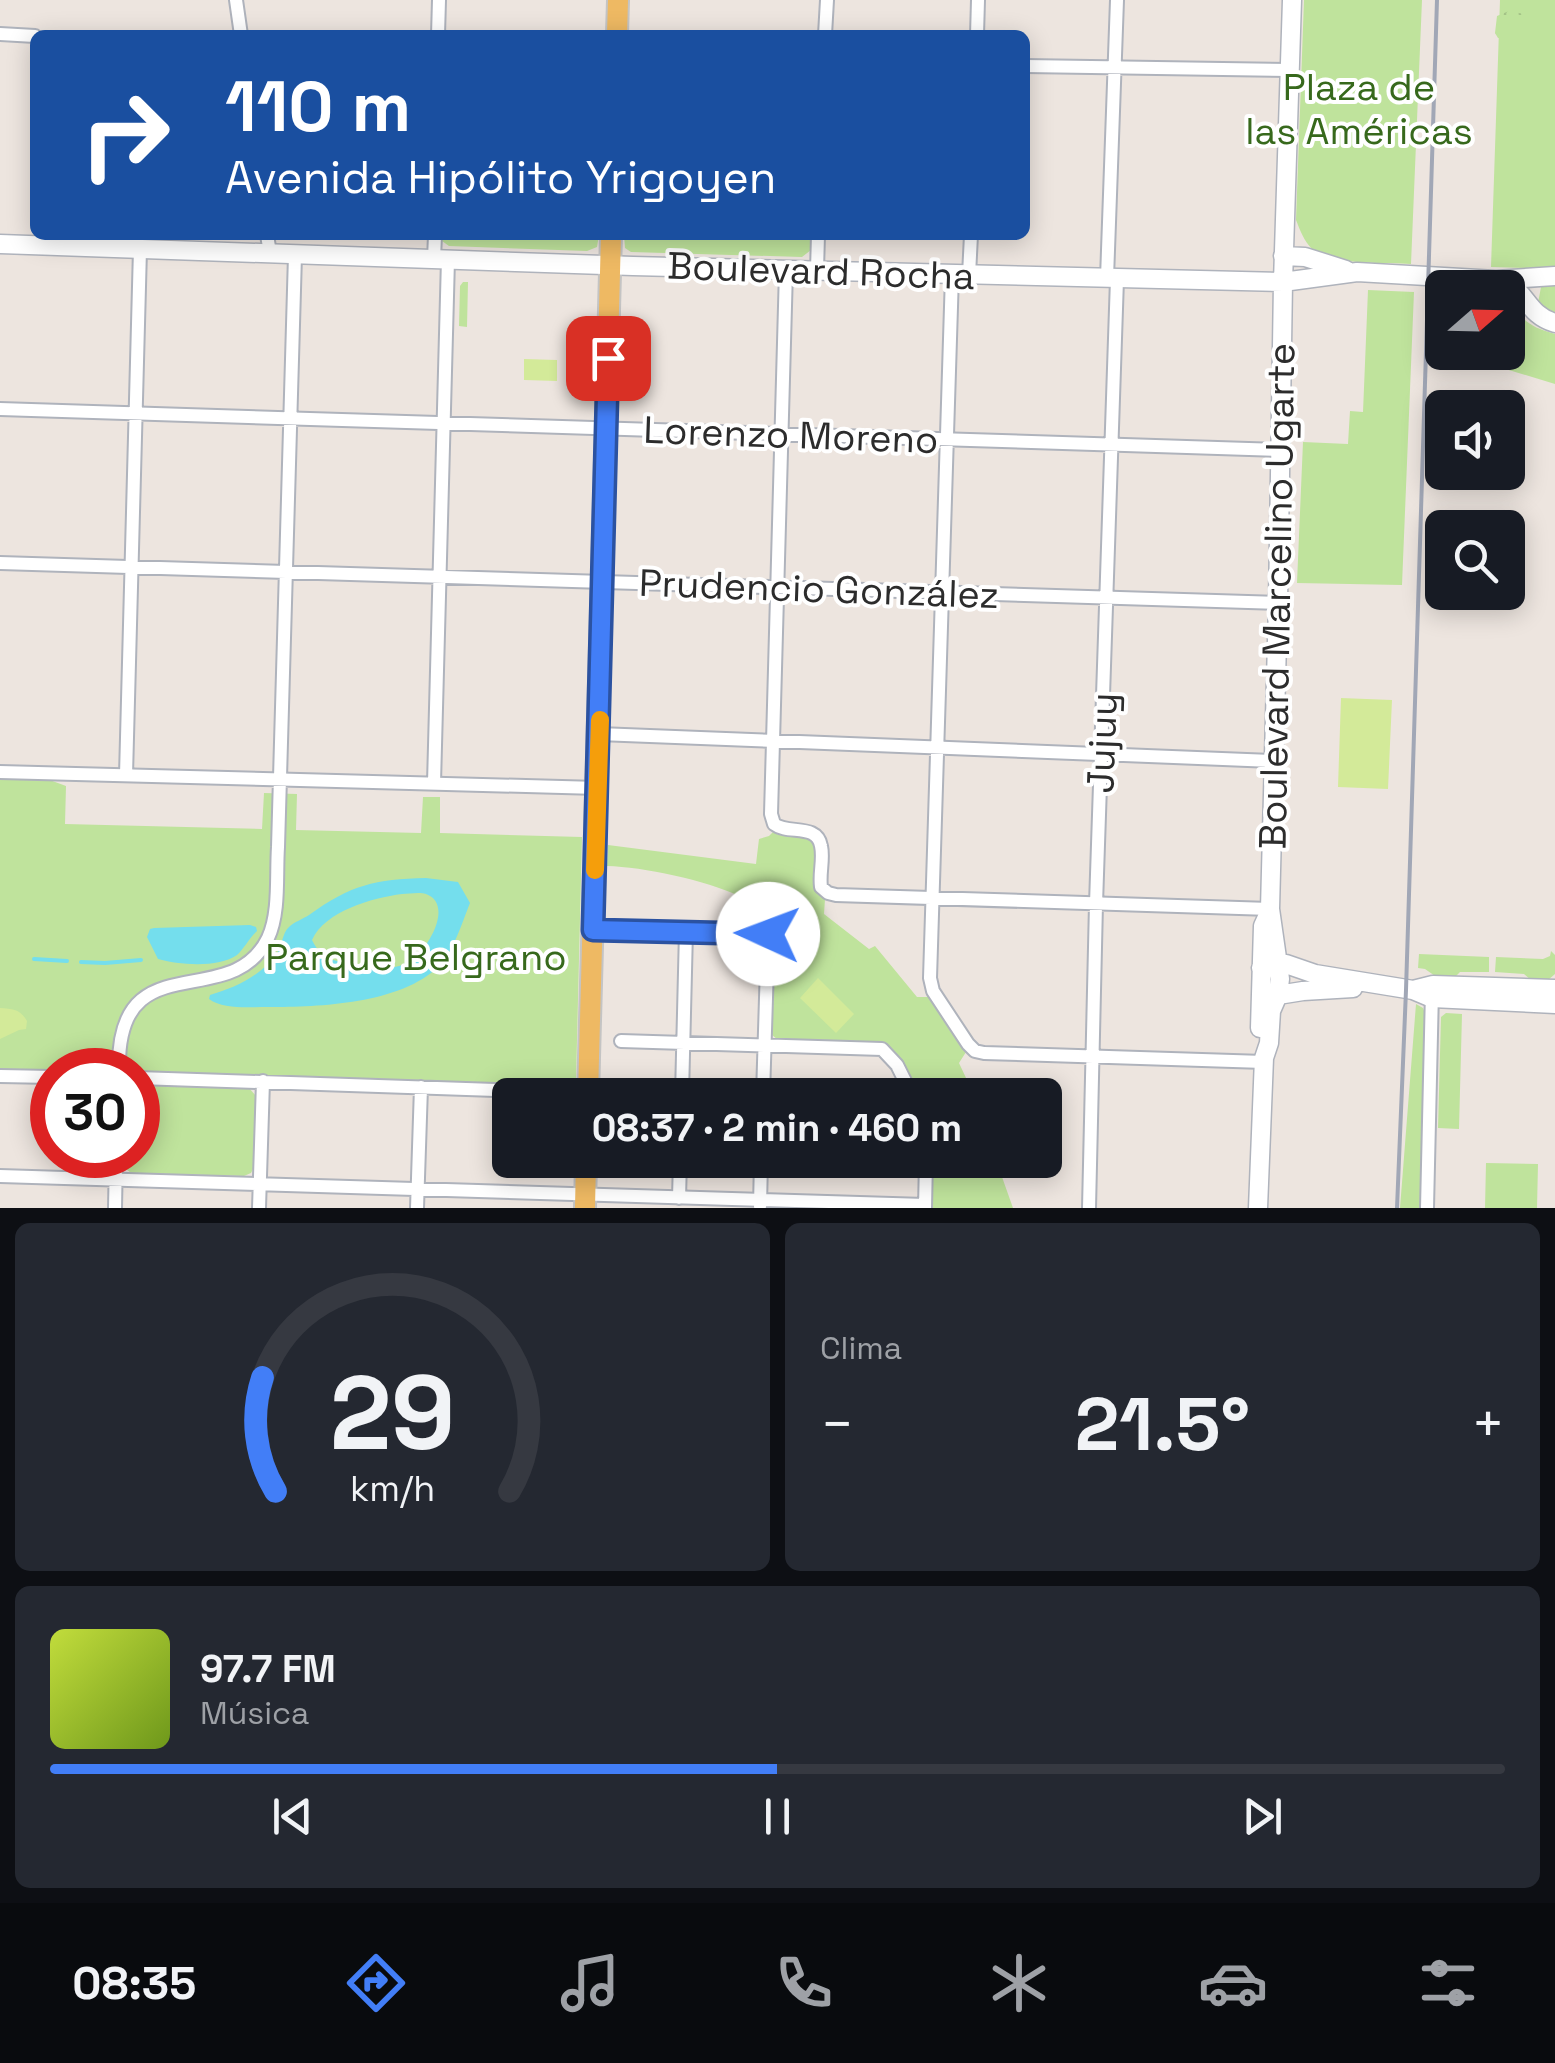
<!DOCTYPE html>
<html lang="es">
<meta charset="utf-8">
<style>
body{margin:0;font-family:"Space Grotesk",sans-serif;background:#242831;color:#f1f3f6;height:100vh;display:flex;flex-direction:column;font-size:38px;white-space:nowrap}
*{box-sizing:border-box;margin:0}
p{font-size:32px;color:#9ea1a6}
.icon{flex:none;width:55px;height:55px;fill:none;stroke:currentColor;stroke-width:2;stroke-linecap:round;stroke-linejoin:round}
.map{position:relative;height:1208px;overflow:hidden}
.details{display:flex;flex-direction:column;gap:15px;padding:15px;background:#0d0f14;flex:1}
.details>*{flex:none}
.top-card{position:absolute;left:30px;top:30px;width:1000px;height:210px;border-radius:15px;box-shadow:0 5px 25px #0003;background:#1a4fa0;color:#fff;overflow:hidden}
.needle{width:65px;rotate:70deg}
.tools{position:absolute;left:1425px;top:270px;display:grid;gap:20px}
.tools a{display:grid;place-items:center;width:100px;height:100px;border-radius:15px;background:#171b24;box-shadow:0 5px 25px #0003;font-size:50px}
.speed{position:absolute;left:30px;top:1048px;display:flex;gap:20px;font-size:50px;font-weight:700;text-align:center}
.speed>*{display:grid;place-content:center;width:130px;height:130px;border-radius:50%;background:#171b24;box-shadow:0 5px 25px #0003;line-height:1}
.speed .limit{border:15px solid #d22;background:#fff;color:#111}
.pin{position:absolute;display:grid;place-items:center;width:85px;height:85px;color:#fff;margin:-42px;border-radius:20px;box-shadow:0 5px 15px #0006}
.me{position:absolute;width:110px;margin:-55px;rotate:272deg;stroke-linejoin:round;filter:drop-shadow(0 0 8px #0008)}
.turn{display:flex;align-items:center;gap:35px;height:210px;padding:0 30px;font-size:45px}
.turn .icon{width:130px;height:130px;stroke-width:2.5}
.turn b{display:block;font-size:70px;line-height:85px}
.big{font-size:75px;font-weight:800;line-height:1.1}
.details .tile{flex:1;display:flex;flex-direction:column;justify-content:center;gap:15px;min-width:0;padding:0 35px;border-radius:15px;background:#242831}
.details .dial{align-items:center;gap:0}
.dial svg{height:260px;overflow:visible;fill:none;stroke:#363941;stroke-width:7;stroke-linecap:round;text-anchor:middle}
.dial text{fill:#f1f3f6;stroke:none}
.song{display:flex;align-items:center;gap:30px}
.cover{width:120px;height:120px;border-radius:15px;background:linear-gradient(135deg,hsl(70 70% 55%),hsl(80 70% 35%))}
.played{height:10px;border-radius:5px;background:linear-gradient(90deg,#427ef7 50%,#363941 50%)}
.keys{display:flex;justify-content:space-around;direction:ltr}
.heat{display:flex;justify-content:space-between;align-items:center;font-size:55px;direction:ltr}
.details .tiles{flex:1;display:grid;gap:15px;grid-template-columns:1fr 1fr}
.tile:last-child{grid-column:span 2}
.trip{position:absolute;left:492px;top:1078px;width:570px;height:100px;border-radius:15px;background:#171b24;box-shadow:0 5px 25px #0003;font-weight:800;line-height:100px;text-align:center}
.menu{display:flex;height:160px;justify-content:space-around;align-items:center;background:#090b0e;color:#9ea1a6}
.menu .icon{width:70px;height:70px}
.menu .active{color:#427ef7}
.menu b{font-size:45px;color:#f1f3f6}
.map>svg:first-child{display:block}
</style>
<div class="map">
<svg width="1555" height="1208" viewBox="0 0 1555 1208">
<defs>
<pattern id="forest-crowns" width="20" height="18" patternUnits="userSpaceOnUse" patternTransform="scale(2.5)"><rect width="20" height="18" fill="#bfe39c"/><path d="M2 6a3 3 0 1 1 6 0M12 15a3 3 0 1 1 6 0" fill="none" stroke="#a4c387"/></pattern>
</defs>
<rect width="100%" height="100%" fill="#ede5df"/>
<!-- green -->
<path fill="#bfe39c" d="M1304,0H1422L1411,264C1385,262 1332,266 1312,249C1304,241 1300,230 1296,220Z
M1500,0H1555V269L1491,267Z
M442,235H599L597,247L587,251L449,246L442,241Z
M624,235H812L811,250L802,257L631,252L625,248Z
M1555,281V316L1538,303L1541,287Z
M463,282H468L467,327L459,326L460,286Z
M1368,290L1414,292L1402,585L1297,583L1303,442L1348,444L1350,411L1363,412Z
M1508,294C1521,320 1527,326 1555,334V384L1489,364L1490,353L1508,352Z
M0,777L47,779L66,786L65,824L262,829L264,793L297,794L296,830L421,833L423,797H440V833L582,837L576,1081L567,1086L138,1072V1070H0Z
M773,832C786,840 801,834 814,841C819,863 806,881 825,899L824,914L869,949L875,946L917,997H929L966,1052L959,1063L974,1095H917C909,1078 900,1051 882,1044L777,1039L772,1035L771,1029L773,916C762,909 750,902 739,896C706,880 643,867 607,866L608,845L756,864L759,839L769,836Z
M1551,951L1555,955V974L1548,980H1531L1524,974L1495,972L1496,957L1543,959L1550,956Z
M1419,954L1489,957V972H1460L1453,979L1438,978L1425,969L1418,968Z
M1416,1004L1423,1008L1425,1013L1420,1208H1400Z
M1446,1013L1462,1014L1459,1129L1438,1128L1441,1017Z
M138,1085L249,1088L256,1096L254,1167L251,1173L244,1176L131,1173L126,1169L123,1155H138Z
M932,1160H996L1013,1208H932Z
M1486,1163L1538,1164L1537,1208H1485Z"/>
<!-- forest -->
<path fill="url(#forest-crowns)" d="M1509,11L1524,14L1529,18L1528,23L1517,25L1515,28L1521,35L1534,40L1533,43L1522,46L1509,39L1498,38L1495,33L1497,16Z"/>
<!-- pitch -->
<path fill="#d3ea99" d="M524,359L557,360V381L524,380Z
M1341,698L1392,700L1388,789L1338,787Z
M818,978L854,1014L836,1033L800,998Z
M0,1008C13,1009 20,1009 27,1021L26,1029L19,1030L0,1039Z"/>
<!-- water -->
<path fill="#74deed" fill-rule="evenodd" d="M426,878L458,882L470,903C462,923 454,950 439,966C401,1004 319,1007 269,1007C250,1007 224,1010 209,999L210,995C235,988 260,976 276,955C282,947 282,933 289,927C294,922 303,919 309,915C351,885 375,879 426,878ZM402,894C409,894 419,892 426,894C456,905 425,956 405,964C389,971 367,967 350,963C330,960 322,960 312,940C325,911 372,898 402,894Z
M250,925L256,927L257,931C250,937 243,950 237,955C219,968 179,965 158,959L147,937L150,929L154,928Z"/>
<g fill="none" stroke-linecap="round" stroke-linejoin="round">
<!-- stream -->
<path stroke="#74deed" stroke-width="4" d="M34,959L67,961
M81,962L105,963L141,960"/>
<!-- street casing -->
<g stroke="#afb3bc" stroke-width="16">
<path id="street" d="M236,0L241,35
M0,34L35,36
M438,35L439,0
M825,35L827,0
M977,35L978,0
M1025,66L1290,70
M267,235L270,253
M434,259L435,235
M786,270L771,814L774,824C788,835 817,823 821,846C824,859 819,873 821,887L828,893L836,895L1270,909
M817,270L818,235
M952,275L930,978L933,991L968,1044L975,1051L984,1053L1264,1062
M969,275L971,235
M1107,278L1117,0
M0,409L1281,450
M0,563L1278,603
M599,734L1274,761
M0,772L598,788
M126,775L140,249
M434,783L448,259
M593,930L768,934L763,1095
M621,1041L882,1049L897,1065L912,1095
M119,1070C116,940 231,1015 268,938C280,912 276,876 278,847L295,255
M0,1076L52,1077
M138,1078L588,1093
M682,1095L686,931
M0,1176L925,1205
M679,1198L680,1160
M760,1206L761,1160
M115,1208L116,1155
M259,1208L263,1081
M417,1208L421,1087
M925,1208L926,1160
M1089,1208L1096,904L1117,279
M1427,1208L1432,991"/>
</g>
<!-- secondary casing -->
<g stroke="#afb3bc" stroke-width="21">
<path id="secondary" d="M0,244L633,266L1283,282L1357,272L1496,280L1555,276
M1283,256L1305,257L1346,270
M1501,281C1528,290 1525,314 1555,323
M1261,968L1267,963L1286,964L1315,974L1413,990L1432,998L1555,1004
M1413,990L1433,985L1555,989
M1270,993L1278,995L1303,991L1353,988
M1260,1028L1263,926L1268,915
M1258,1208L1264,1058L1269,1043L1271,1011L1278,995L1280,979L1270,909L1278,603L1283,282L1292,0"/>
</g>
<!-- primary casing -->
<g stroke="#c4c4c4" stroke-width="24">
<path id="primary" d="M617,35L618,0
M588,1095L611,235
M585,1208L586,1160"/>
</g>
<!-- street -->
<use href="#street" stroke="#fff" stroke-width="12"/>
<!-- secondary -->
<use href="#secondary" stroke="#fff" stroke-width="18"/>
<!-- primary -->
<use href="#primary" stroke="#eeb963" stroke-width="20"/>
<!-- rail -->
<path stroke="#a1a7b6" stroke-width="4" d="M1397,1208L1406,990L1437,0"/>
</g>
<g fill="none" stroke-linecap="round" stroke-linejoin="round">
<!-- route casing -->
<g stroke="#2b52a1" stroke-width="25">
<path id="route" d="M608,358L593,930L768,934"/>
</g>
<!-- route -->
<use href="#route" stroke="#427ef7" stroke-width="18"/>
<!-- slow -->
<path stroke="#f59e0b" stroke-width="18" d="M595,870L600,720"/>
</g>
<g text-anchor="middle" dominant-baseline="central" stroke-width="8" stroke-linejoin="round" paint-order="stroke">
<!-- park labels -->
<g font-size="38" fill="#37691c" stroke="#fff">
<text x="1359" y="87">Plaza de<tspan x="1359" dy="44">las Américas</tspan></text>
<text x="416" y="957">Parque Belgrano</text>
</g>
<!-- street labels -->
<g font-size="38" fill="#2c2c2c" stroke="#fff">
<text transform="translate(821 271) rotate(2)">Boulevard Rocha</text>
<text transform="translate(791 435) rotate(2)">Lorenzo Moreno</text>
<text transform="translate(819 589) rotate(2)">Prudencio González</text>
<text transform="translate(1277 596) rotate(-89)">Boulevard Marcelino Ugarte</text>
<text transform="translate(1102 743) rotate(-88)">Jujuy</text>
</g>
</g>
</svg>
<div class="tools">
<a><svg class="needle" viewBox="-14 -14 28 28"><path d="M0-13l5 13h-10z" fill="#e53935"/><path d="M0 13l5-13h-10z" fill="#9ea1a6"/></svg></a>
<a><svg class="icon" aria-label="sound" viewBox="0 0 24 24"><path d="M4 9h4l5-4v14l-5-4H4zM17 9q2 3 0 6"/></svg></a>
<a><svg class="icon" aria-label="search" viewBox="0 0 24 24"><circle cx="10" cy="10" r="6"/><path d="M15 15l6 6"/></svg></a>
</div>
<div class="speed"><div class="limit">30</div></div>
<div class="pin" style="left:608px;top:358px;background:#d93025"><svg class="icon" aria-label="arrive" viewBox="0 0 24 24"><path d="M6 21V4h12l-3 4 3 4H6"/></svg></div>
<svg class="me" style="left:768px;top:934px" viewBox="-20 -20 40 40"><circle r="19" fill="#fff"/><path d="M0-13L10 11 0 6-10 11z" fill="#427ef7"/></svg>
<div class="trip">08:37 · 2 min · 460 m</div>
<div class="top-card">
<div class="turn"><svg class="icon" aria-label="right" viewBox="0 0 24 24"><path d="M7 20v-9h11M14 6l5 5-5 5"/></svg><div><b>110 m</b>Avenida Hipólito Yrigoyen</div></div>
</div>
</div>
<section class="details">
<div class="tiles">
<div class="tile dial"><svg viewBox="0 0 100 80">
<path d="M14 69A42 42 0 1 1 86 69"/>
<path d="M14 69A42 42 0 0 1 10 34" stroke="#427ef7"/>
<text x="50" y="56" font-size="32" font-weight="700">29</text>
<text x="50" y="72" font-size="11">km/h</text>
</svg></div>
<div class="tile"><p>Clima</p>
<div class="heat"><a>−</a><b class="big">21.5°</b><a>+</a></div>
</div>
<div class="tile">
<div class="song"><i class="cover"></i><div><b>97.7 FM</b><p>Música</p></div></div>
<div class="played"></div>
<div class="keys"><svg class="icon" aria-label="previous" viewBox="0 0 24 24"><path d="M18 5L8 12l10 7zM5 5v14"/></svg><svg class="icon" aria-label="pause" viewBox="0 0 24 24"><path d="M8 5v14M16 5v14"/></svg><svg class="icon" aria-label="next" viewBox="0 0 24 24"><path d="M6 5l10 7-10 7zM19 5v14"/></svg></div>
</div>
</div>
</section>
<nav class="menu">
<b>08:35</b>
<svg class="icon active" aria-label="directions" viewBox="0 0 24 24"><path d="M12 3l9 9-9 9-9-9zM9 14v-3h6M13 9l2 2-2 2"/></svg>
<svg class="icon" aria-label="music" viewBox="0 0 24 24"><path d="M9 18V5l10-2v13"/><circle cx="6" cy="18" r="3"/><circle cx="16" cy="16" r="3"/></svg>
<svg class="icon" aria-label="phone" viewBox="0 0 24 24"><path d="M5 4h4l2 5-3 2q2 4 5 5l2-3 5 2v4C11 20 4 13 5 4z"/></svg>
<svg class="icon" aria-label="climate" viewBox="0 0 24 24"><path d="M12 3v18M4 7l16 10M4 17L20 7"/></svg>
<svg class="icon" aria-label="car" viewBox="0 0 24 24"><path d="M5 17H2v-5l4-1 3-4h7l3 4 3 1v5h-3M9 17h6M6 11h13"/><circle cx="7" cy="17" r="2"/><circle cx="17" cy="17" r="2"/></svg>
<svg class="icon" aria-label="filters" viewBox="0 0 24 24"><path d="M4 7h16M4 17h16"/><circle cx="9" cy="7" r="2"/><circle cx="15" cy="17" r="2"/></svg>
</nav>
